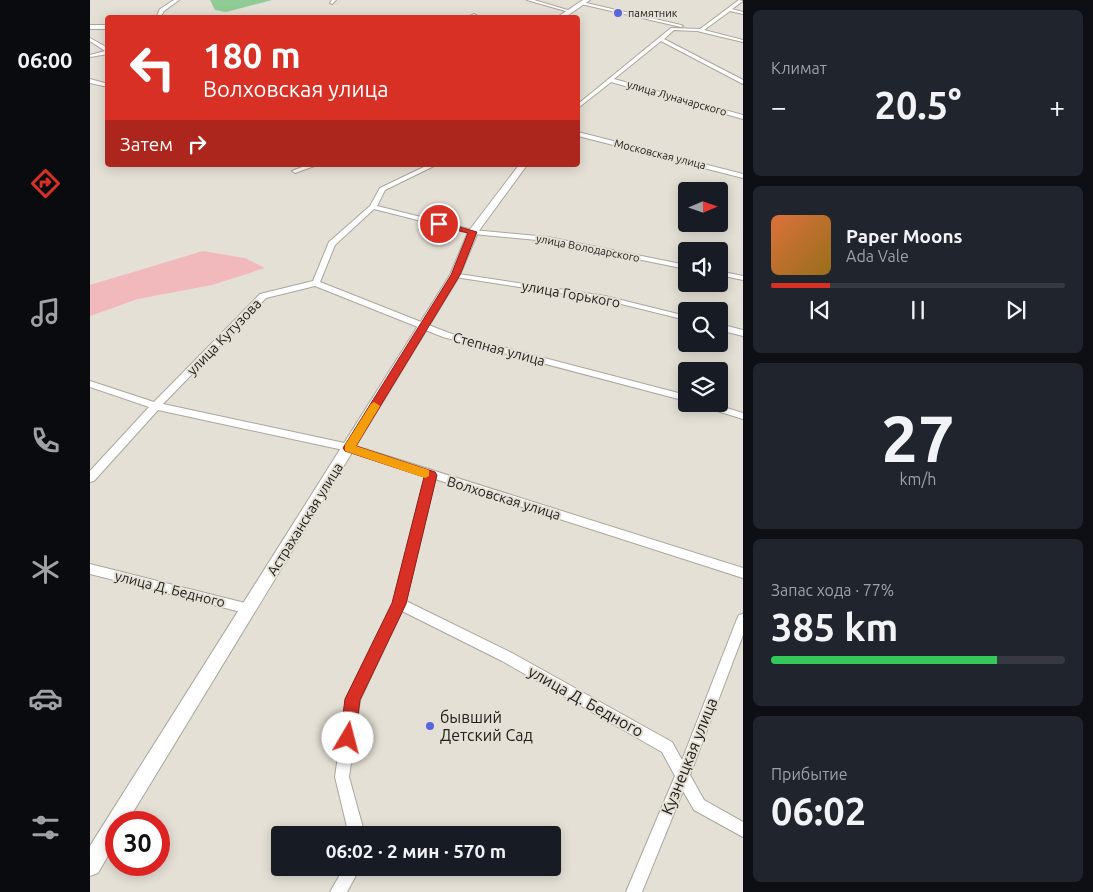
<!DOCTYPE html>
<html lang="ru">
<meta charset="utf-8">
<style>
body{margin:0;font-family:Ubuntu,sans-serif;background:#20242c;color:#f1f3f6;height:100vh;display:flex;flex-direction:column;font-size:19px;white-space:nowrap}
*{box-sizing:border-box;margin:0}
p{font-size:16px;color:#9ea1a6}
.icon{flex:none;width:28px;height:28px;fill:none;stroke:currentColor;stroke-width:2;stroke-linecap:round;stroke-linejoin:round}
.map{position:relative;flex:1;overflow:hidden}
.side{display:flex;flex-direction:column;gap:10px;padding:10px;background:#0d0f14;width:350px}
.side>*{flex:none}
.banner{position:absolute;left:15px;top:15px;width:475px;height:152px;border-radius:5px;box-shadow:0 2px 12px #0003;background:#d93025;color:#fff;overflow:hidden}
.needle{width:32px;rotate:88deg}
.fabs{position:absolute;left:588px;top:182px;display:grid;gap:10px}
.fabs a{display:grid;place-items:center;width:50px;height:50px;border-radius:5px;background:#171b24;box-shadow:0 2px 12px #0003;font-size:25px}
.speed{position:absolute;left:15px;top:811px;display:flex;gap:10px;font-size:25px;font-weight:700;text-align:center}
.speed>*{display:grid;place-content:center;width:65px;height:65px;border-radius:50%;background:#171b24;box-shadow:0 2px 12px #0003;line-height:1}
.speed .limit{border:8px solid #d22;background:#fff;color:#111}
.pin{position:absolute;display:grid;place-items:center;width:42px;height:42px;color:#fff;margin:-21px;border:2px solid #fff;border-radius:50%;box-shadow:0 1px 5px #0007}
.me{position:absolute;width:55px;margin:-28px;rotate:8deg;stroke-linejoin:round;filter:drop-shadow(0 0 4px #0008)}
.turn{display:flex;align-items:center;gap:18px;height:105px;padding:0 15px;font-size:22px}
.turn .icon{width:65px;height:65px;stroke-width:2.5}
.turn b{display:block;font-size:35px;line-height:42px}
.then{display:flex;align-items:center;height:48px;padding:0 15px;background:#0003;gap:10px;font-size:19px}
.big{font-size:38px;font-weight:600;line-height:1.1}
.side .widget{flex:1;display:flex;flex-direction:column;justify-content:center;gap:8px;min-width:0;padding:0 18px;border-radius:8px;background:#20242c}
.side .dial{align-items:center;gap:0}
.dial b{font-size:65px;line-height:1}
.song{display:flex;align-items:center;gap:15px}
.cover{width:60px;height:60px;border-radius:8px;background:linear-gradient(135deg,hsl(20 70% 55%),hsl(40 70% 35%))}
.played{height:5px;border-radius:2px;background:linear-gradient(90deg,#d93025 20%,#363941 20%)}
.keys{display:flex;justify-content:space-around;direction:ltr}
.heat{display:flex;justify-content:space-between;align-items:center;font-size:28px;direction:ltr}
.charge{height:8px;border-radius:4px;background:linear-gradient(90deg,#34c759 77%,#363941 0)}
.trip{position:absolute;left:181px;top:826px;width:290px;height:50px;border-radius:5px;background:#171b24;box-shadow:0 2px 12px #0003;font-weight:600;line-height:50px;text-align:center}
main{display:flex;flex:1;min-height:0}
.tabs{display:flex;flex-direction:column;width:90px;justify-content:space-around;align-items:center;background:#090b0e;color:#9ea1a6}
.tabs .icon{width:35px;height:35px}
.tabs .selected{color:#d93025}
.tabs b{font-size:22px;color:#f1f3f6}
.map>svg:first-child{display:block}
</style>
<main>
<nav class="tabs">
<b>06:00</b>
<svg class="icon selected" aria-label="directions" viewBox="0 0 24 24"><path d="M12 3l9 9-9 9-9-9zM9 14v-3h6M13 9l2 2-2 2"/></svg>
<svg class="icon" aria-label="music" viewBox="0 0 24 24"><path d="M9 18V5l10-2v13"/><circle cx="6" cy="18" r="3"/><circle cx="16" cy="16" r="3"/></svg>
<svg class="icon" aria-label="phone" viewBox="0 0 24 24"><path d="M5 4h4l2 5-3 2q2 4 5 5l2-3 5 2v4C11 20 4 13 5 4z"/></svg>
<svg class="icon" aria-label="climate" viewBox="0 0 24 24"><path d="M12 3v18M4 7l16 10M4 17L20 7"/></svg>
<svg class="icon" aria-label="car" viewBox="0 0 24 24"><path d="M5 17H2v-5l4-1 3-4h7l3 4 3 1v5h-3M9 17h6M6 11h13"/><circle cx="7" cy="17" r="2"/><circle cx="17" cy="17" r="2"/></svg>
<svg class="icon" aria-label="filters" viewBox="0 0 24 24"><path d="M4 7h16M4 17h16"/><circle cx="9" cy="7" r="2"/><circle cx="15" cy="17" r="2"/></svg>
</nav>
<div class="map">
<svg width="653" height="892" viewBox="0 0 653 892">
<rect width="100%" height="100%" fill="#e5e0d6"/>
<!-- green -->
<path fill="#f2b9bc" d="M113,251L155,258L175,268L122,285L48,299L0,316V285Z"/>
<!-- water -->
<path fill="#90cb95" d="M120,0H182L136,12L125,10Z"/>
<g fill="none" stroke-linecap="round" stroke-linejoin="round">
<!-- street casing -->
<g stroke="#aba59d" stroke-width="2">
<path id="street" d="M84,0H89L74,11L70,18H66L70,9Z
M242,0H246L242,4L240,3Z
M437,0H444L481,11L479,12Z
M649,0L653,1L642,9L653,12V14L640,11L614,30L653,40V42L607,31L584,30L574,39L653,80V84L571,41L524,79L653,115V119L521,82L488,108V104L581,28L610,29Z
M492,2L591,25L593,26L591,27L491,4Z
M384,14L386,15L382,18H376Z
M0,38L18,48V54L0,57V55L15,51L0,41Z
M0,79L18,84V87L0,83Z
M488,132L653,174V178L488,136Z
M217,165H227L205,173L202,171Z
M338,165H346L295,190L287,206L383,230L458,237L596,265V269L458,241L383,234L284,209L245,245L230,282L359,333L596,395V401L353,337L225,286L176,298L73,404L259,444L653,568V578L345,479L316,601L422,653L582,742L592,760L647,619L649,615L653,614V635L600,775L614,800L653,822V837L604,810L593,791L552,892H536L585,776L572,752L412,661L312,611L270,700L259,777L275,835H259L245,777L256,699L303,604L336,476L258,451L68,410L4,481L0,482V471L59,407L0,387V381L64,402L170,294L223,281L239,242L280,206L290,188Z
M629,271L653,276V280L629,275Z
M362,273L515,296L596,316V320L515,300L365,277L361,275Z
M629,324L653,330V336L629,330Z
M609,404H624L653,413V419L611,406Z
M0,564L159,604L163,605L165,609L163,613L159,614L0,574Z
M254,868H270L257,892H240Z"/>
</g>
<!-- secondary casing -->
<g stroke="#aba59d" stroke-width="2">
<path id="secondary" d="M493,0H500L474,18H466Z
M0,25H18V29H0Z
M429,165H437L388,232L370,275L37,822H26V842L8,873L0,876V846L360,275L378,232Z"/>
</g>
<!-- street -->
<use href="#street" fill="#fff" fill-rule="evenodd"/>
<!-- secondary -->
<use href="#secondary" fill="#fff" fill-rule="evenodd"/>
</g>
<!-- route -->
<path fill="#d93025" stroke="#8d1f18" d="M349,221L387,232L370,275L266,446L345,472L347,475L316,604L270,700L265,738L263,743L258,746L252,743L250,738L255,699L302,603L334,477L255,451L253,448L361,275L378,233L347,225V222Z"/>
<!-- slow -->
<path fill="#f59e0b" d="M284,402L290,406L266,446L339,470V476L335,478L255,451V445L281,404Z"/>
<!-- markers -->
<g fill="#5965dc" stroke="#e5e0d6" stroke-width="2">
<circle cx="528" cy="13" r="5"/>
<circle cx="340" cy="726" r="5"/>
</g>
<g text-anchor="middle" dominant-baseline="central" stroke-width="4" stroke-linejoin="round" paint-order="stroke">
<!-- far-poi labels -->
<g font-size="11" fill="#22201c" stroke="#e5e0d6" text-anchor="start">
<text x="538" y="13">памятник</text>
</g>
<!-- far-street labels -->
<g font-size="11" fill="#22201c" stroke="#e5e0d6">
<text transform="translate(587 98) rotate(16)">улица Луначарского</text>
<text transform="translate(570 154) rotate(14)">Московская улица</text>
<text transform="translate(498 248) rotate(11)">улица Володарского</text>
</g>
<!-- street labels -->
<g font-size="14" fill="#22201c" stroke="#e5e0d6">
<text transform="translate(481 294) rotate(10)">улица Горького</text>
<text transform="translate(134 337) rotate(-46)">улица Кутузова</text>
<text transform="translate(409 349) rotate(15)">Степная улица</text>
<text transform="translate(414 498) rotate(17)">Волховская улица</text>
<text transform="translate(215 519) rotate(-58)">Астраханская улица</text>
<text transform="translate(80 589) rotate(14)">улица Д. Бедного</text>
</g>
<!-- near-street labels -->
<g font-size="16" fill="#22201c" stroke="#e5e0d6">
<text transform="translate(496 701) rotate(29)">улица Д. Бедного</text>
<text transform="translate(599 756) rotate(-68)">Кузнецкая улица</text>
</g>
<!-- near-poi labels -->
<g font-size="16" fill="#22201c" stroke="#e5e0d6" text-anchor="start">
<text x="350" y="717">бывший<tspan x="350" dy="18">Детский Сад</tspan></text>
</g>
</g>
</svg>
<div class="fabs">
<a><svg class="needle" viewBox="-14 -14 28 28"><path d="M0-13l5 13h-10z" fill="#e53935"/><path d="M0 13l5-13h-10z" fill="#9ea1a6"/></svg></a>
<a><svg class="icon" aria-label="sound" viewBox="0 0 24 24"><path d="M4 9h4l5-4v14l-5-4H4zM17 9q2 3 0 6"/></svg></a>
<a><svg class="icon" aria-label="search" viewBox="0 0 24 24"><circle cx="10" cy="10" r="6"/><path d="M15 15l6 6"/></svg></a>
<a><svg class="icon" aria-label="layers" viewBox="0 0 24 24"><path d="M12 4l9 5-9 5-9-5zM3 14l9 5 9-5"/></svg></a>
</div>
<div class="speed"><div class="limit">30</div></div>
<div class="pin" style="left:349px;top:224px;background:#d93025"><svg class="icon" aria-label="arrive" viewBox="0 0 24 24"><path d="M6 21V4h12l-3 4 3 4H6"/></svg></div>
<svg class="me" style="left:258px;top:738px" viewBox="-20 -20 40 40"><circle r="19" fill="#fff"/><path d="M0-13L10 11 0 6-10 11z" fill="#d93025"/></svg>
<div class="trip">06:02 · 2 мин · 570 m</div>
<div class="banner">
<div class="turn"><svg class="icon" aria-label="left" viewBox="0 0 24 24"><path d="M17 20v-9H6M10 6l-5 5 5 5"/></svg><div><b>180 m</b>Волховская улица</div></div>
<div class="then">Затем<svg class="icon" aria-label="right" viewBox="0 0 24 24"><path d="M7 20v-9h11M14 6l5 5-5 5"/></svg></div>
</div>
</div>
<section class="side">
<div class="widget"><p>Климат</p>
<div class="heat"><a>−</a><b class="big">20.5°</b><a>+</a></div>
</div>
<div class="widget">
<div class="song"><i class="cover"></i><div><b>Paper Moons</b><p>Ada Vale</p></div></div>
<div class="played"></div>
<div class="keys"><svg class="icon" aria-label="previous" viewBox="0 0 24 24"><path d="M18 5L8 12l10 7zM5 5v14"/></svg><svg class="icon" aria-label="pause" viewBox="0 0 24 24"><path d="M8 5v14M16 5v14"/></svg><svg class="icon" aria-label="next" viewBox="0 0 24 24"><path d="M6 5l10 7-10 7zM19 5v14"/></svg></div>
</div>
<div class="widget dial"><b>27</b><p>km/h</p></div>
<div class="widget"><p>Запас хода · 77%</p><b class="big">385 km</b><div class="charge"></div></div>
<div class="widget"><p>Прибытие</p><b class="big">06:02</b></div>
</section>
</main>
